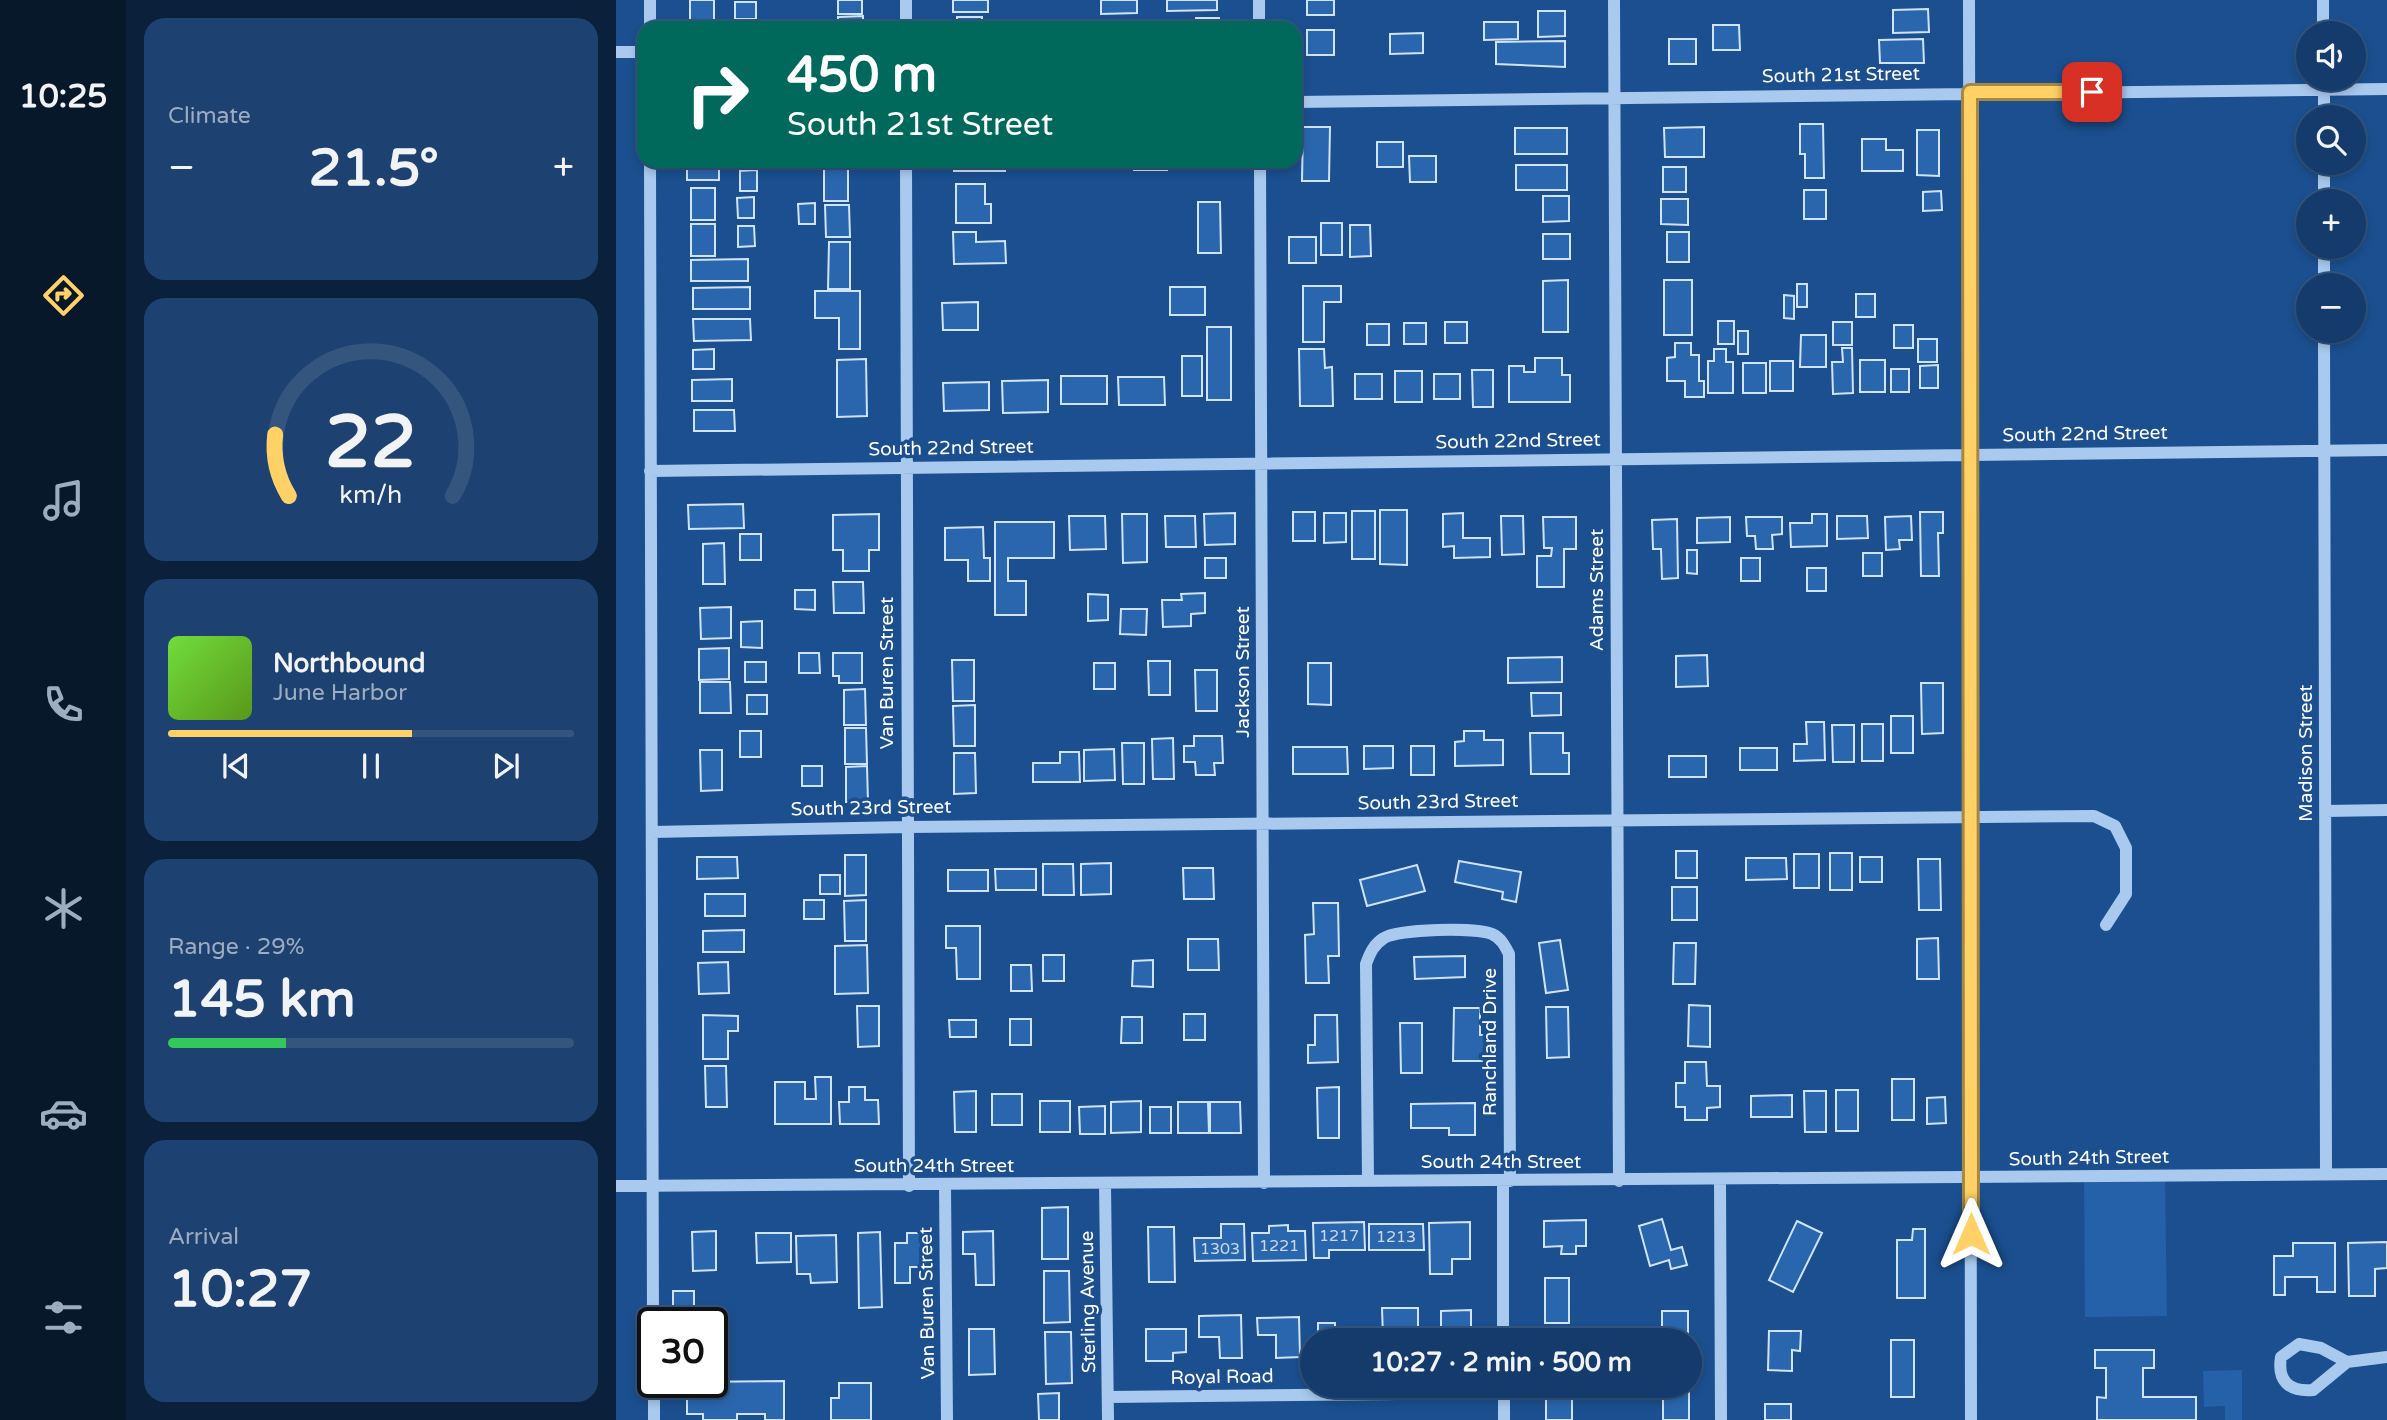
<!DOCTYPE html>
<meta charset="utf-8">
<style>
body{margin:0;font-family:"Varela Round",sans-serif;background:#1d4271;color:#f1f3f6;height:100vh;display:flex;flex-direction:column;font-size:26px;white-space:nowrap}
*{box-sizing:border-box;margin:0}
p{font-size:23px;color:#9dadc1}
.icon{flex:none;width:38px;height:38px;fill:none;stroke:currentColor;stroke-width:2;stroke-linecap:round;stroke-linejoin:round}
.map{position:relative;flex:1;overflow:hidden}
.panel{display:flex;flex-direction:column;gap:18px;padding:18px;background:#0b203b;width:490px}
.panel>*{flex:none}
.banner{position:absolute;left:21px;top:21px;width:665px;height:147px;border-radius:21px;box-shadow:0 4px 10px #0003,0 0 0 2px #33557e;background:#00695c;color:#fff;overflow:hidden}
.tools{position:absolute;left:1680px;top:21px;display:grid;gap:14px}
.tools a{display:grid;place-items:center;width:70px;height:70px;border-radius:50%;background:#143b6b;box-shadow:0 4px 10px #0003,0 0 0 2px #33557e;font-size:35px}
.speed{position:absolute;left:21px;top:1307px;display:flex;gap:14px;font-size:35px;font-weight:700;text-align:center}
.speed>*{display:grid;place-content:center;width:91px;height:91px;border-radius:50%;background:#143b6b;box-shadow:0 4px 10px #0003,0 0 0 2px #33557e;line-height:1}
.speed .limit{border:4px solid #111;border-radius:10px;background:#fff;color:#111}
.pin{position:absolute;display:grid;place-items:center;width:60px;height:60px;color:#fff;margin:-30px;border-radius:14px;box-shadow:0 4px 10px #0006}
.me{position:absolute;width:77px;margin:-38px;rotate:0deg;stroke-linejoin:round;filter:drop-shadow(0 0 5px #0008)}
.turn{display:flex;align-items:center;gap:24px;height:147px;padding:0 35px;font-size:32px}
.turn .icon{width:91px;height:91px;stroke-width:2.5}
.turn b{display:block;font-size:49px;line-height:60px}
.big{font-size:52px;font-weight:700;line-height:1.1}
.panel .tile{flex:1;display:flex;flex-direction:column;justify-content:center;gap:10px;min-width:0;padding:0 24px;border-radius:21px;background:#1d4271}
.panel .dial{align-items:center;gap:0}
.dial svg{height:182px;overflow:visible;fill:none;stroke:#33557e;stroke-width:7;stroke-linecap:round;text-anchor:middle}
.dial text{fill:#f1f3f6;stroke:none}
.song{display:flex;align-items:center;gap:21px}
.cover{width:84px;height:84px;border-radius:10px;background:linear-gradient(135deg,hsl(100 70% 55%),hsl(90 70% 35%))}
.played{height:7px;border-radius:4px;background:linear-gradient(90deg,#ffd166 60%,#33557e 60%)}
.keys{display:flex;justify-content:space-around;direction:ltr}
.heat{display:flex;justify-content:space-between;align-items:center;font-size:38px;direction:ltr}
.charge{height:10px;border-radius:5px;background:linear-gradient(90deg,#34c759 29%,#33557e 0)}
.trip{position:absolute;left:684px;top:1328px;width:402px;height:70px;border-radius:35px;background:#143b6b;box-shadow:0 4px 10px #0003,0 0 0 2px #33557e;font-weight:700;line-height:70px;text-align:center}
main{display:flex;flex:1;min-height:0}
.dock{display:flex;flex-direction:column;width:126px;justify-content:space-around;align-items:center;background:#08182b;color:#9dadc1}
.dock .icon{width:49px;height:49px}
.dock .selected{color:#ffd166}
.dock b{font-size:32px;color:#f1f3f6}
.map>svg:first-child{display:block}
</style>
<main>
<nav class="dock">
<b>10:25</b>
<svg class="icon selected" aria-label="directions" viewBox="0 0 24 24"><path d="M12 3l9 9-9 9-9-9zM9 14v-3h6M13 9l2 2-2 2"/></svg>
<svg class="icon" aria-label="music" viewBox="0 0 24 24"><path d="M9 18V5l10-2v13"/><circle cx="6" cy="18" r="3"/><circle cx="16" cy="16" r="3"/></svg>
<svg class="icon" aria-label="phone" viewBox="0 0 24 24"><path d="M5 4h4l2 5-3 2q2 4 5 5l2-3 5 2v4C11 20 4 13 5 4z"/></svg>
<svg class="icon" aria-label="climate" viewBox="0 0 24 24"><path d="M12 3v18M4 7l16 10M4 17L20 7"/></svg>
<svg class="icon" aria-label="car" viewBox="0 0 24 24"><path d="M5 17H2v-5l4-1 3-4h7l3 4 3 1v5h-3M9 17h6M6 11h13"/><circle cx="7" cy="17" r="2"/><circle cx="17" cy="17" r="2"/></svg>
<svg class="icon" aria-label="filters" viewBox="0 0 24 24"><path d="M4 7h16M4 17h16"/><circle cx="9" cy="7" r="2"/><circle cx="15" cy="17" r="2"/></svg>
</nav>
<section class="panel">
<div class="tile"><p>Climate</p>
<div class="heat"><a>−</a><b class="big">21.5°</b><a>+</a></div>
</div>
<div class="tile dial"><svg viewBox="0 0 100 80">
<path d="M14 69A42 42 0 1 1 86 69"/>
<path d="M14 69A42 42 0 0 1 8 42" stroke="#ffd166"/>
<text x="50" y="56" font-size="32" font-weight="700">22</text>
<text x="50" y="72" font-size="11">km/h</text>
</svg></div>
<div class="tile">
<div class="song"><i class="cover"></i><div><b>Northbound</b><p>June Harbor</p></div></div>
<div class="played"></div>
<div class="keys"><svg class="icon" aria-label="previous" viewBox="0 0 24 24"><path d="M18 5L8 12l10 7zM5 5v14"/></svg><svg class="icon" aria-label="pause" viewBox="0 0 24 24"><path d="M8 5v14M16 5v14"/></svg><svg class="icon" aria-label="next" viewBox="0 0 24 24"><path d="M6 5l10 7-10 7zM19 5v14"/></svg></div>
</div>
<div class="tile"><p>Range · 29%</p><b class="big">145 km</b><div class="charge"></div></div>
<div class="tile"><p>Arrival</p><b class="big">10:27</b></div>
</section>
<div class="map">
<svg width="1771" height="1420" viewBox="0 0 1771 1420">
<rect width="100%" height="100%" fill="#1b4f8f"/>
<!-- green -->
<path fill="#2461a8" d="M1549,1176L1551,1316L1469,1317L1468,1177Z
M1626,1370V1420H1609V1406L1588,1407L1587,1371Z"/>
<!-- building -->
<path fill="#2a66ad" stroke="#cfe3fa" stroke-width="2" d="M74,0H98V20H74Z
M222,0H246V14H222Z
M337,0H372V12H337Z
M485,0H521V13L485,14Z
M551,0H601V10L551,11Z
M691,0H718V15H691Z
M119,2H140V19H119Z
M1312,9L1313,32L1277,33V10Z
M922,11H949V36L922,37Z
M247,16V28H222V17Z
M341,17H366V28H341Z
M580,18H603V28H580Z
M868,22H902V39L868,40Z
M1097,25H1123L1124,50H1097Z
M691,30H718V55H691Z
M807,33V53L774,54V34Z
M1053,39H1080V64H1053Z
M1307,39L1308,63H1264L1263,40Z
M949,41V67L880,64V42Z
M1184,124H1207L1208,178H1189V154H1184Z
M687,127H714L713,181H686Z
M1088,127V157H1049L1048,128Z
M899,128H951V154H899Z
M1301,130H1323V176L1301,175Z
M1246,139H1270V150H1287V171H1246Z
M761,142H787V167H761Z
M793,156H820V182H794Z
M71,161H103V180H71Z
M338,161H389V171H338Z
M416,161H451V169H416Z
M460,161H495V168H460Z
M518,161H551V170H518Z
M569,161H602V166H569Z
M900,165H951V190H900Z
M1047,167H1070V192H1047Z
M208,169H232V201H208Z
M141,170V191H124V171Z
M340,184H369V204H375V223H340Z
M75,188H99V220H75Z
M1188,190H1210V219H1188Z
M1325,191L1326,210L1307,211V192Z
M927,196H953V221L927,222Z
M138,197V218H122L121,198Z
M1045,199H1072V225L1045,224Z
M582,202H604L605,253H582Z
M199,203V224H183L182,204Z
M209,205H233L234,237H210Z
M705,223H726V255H705Z
M75,224H99V256H75Z
M734,225H754L755,256L734,257Z
M122,226H138L139,246L122,247Z
M337,232H360V242L389,241L390,263L338,264Z
M1051,232H1073V262H1051Z
M927,234H954V259H927Z
M673,237H700V263H673Z
M213,242H234V289H212Z
M132,259V281H75V260Z
M952,280V332H927V281Z
M1048,280H1076V335H1048Z
M1181,284H1191V307H1181Z
M687,286H725V302H708V342H687Z
M134,287V309H77V288Z
M554,287H589V315H554Z
M199,291H244V349H223V318H199Z
M1240,294H1259V317H1240Z
M1168,295L1178,296V319L1168,318Z
M362,302V330H327L326,303Z
M77,319H134L135,340L78,341Z
M1102,321H1118V344H1102Z
M829,322H851V343H829Z
M1217,322H1236V345H1217Z
M788,323H810V344H788Z
M751,324H773V345H751Z
M1278,325H1297V348H1278Z
M591,327H615V400H591Z
M1122,331H1132V354H1122Z
M1185,335H1210V367H1184Z
M1302,339H1321V362H1302Z
M1059,343H1075V355H1083V381H1088V397H1069V381H1051V358L1059,357Z
M1226,348H1236L1237,393L1217,394L1216,362H1227Z
M98,349V369H77V350Z
M683,349H708L709,368L716,367L717,406H684Z
M1098,349H1110V362H1117V393H1092V361H1098Z
M566,356H586V396H566Z
M919,358H946V375H954V402H893V366H908V372H919Z
M250,359L251,416L221,417V360Z
M1244,360H1269V392H1244Z
M1154,361H1177V391H1154Z
M1127,363H1150V393H1127Z
M1322,365V388H1304V366Z
M1275,369H1293V392H1275Z
M856,370H877V407H857Z
M779,371H806V402H779Z
M739,374H766V399H739Z
M818,374H844V399H818Z
M445,376H491V404H445Z
M502,377H548L549,405H503Z
M116,379V401H76V380Z
M432,380V412L387,413L386,381Z
M373,382V410L328,411L327,383Z
M78,410H118L119,431H78Z
M127,504L128,528L73,529L72,505Z
M764,510H791V565L764,564Z
M736,511H759V559H736Z
M677,512H699V541H677Z
M1304,512H1327V533H1322L1323,576H1305Z
M619,513V544L589,545L588,514Z
M708,513H730V542L708,543Z
M847,513V538H874V557L838,558V546L827,547V514Z
M263,514V550H253V571H227V550H217V515Z
M506,514H531V562L507,563Z
M1196,514H1211V546L1175,547L1174,523H1196Z
M453,516H489L490,549L454,550Z
M549,516H579L580,547H550Z
M885,516H907L908,554L886,555Z
M1221,516H1251L1252,538L1221,539Z
M1295,516L1296,540H1283L1284,549L1270,550L1269,517Z
M927,517H960V549H948V587H921V556H935L936,548H928Z
M1114,517V542L1081,543V518Z
M1130,517H1166V534L1156,535L1157,549H1140L1139,536H1131Z
M1061,519L1062,578L1046,579L1045,549H1037L1036,520Z
M379,522H438V558H392V581H410V615H379Z
M367,527L368,558H374V581H352V560H329V528Z
M124,534H145V560H124Z
M108,543L109,584H87V544Z
M1071,550H1081V574L1071,573Z
M1247,553H1266V576H1247Z
M589,558H610V578H589Z
M1125,558H1144V581H1125Z
M1191,568H1210V591H1191Z
M217,582H247L248,613H218Z
M179,590H199V610L179,609Z
M589,593V613L575,614V626L547,627L546,600H566L565,594Z
M472,594L492,595V620L472,621Z
M115,607V638L85,639L84,608Z
M505,609H531L530,635L504,634Z
M146,621V648L125,647V622Z
M113,648V679L83,680V649Z
M183,653H203L204,673H183Z
M217,653H246V683H223V676H217Z
M1091,655L1092,686L1060,687V656Z
M946,657V682L892,683V658Z
M336,660H358V701H337Z
M532,661H554V695H533Z
M129,662H150V682H129Z
M478,663H499V689H478Z
M692,663H715V705L692,704Z
M579,670H601V711H580Z
M84,682H114L115,713H84Z
M1305,683H1327V733L1306,734Z
M249,689L250,725H228V690Z
M915,693H945V715L916,716Z
M131,695H151V714H131Z
M359,705V746H338L337,706Z
M1275,716H1297V753H1275Z
M1190,722H1208L1209,760L1178,761V744H1191Z
M1246,724H1267V761H1246Z
M1216,725H1238V762H1217Z
M229,728H250L251,764H229Z
M124,731H145V757H124Z
M848,731H868V740H887V765L839,766V742L848,741Z
M914,733H947V753H953V774H915Z
M578,736H606L607,763H598L599,775H580L579,762H568V746H578Z
M557,738L558,779H537L536,739Z
M506,743H528V784H507Z
M748,746H777V768L748,769Z
M795,746H818V775H795Z
M677,747H731L732,774H677Z
M1124,748H1161V770H1124Z
M498,749L499,780L468,781V750Z
M84,750H106V790L85,791Z
M444,752H463L464,782H417V763H444Z
M338,753H359L360,793L338,794Z
M1053,756H1090V777H1053Z
M186,766H206V786H186Z
M251,766L252,802H230V767Z
M1060,851H1081V878H1060Z
M1214,853H1236V890H1214Z
M1178,854H1203V888H1178Z
M229,855H250V895L229,896Z
M81,857H121L122,878L81,879Z
M1244,857H1266V882H1244Z
M1130,858H1170L1171,879L1130,880Z
M1302,859H1324L1325,910H1303Z
M843,861L905,872L900,902L886,899L887,892L839,882Z
M495,863V894L465,895V864Z
M427,864H457L458,895H427Z
M801,865L809,891L751,906L744,880Z
M567,868H597L598,899H568Z
M379,869H420V890H380Z
M332,870H372V891H332Z
M204,875H224V894H204Z
M1056,887H1081V920H1056Z
M89,894H129V916H89Z
M188,900H208V919H188Z
M250,900V941H229L228,901Z
M697,903H722L723,956H712L713,983H690L689,935L698,934Z
M330,926H364V979H341L340,948H330Z
M128,930V952H87V931Z
M1322,938L1323,979H1301V939Z
M572,939H602L603,970H572Z
M944,940L952,990L930,993L923,943Z
M1058,943H1080L1079,984H1057Z
M251,945L252,993L219,994V946Z
M427,955H448V981H427Z
M849,956V977L799,979L798,957Z
M537,960V987L516,986L517,961Z
M112,962L113,993L83,994L82,963Z
M395,965H415L416,991H395Z
M1073,1005L1094,1006V1047L1072,1046Z
M241,1006H263V1046L242,1047Z
M930,1007H952L953,1057L931,1058Z
M838,1008H864V1035H871V1061H837Z
M568,1014H589V1040H568Z
M87,1015L122,1016V1031H112V1059H87Z
M699,1015H721L722,1062L692,1063V1045H699Z
M506,1017H526V1043H505Z
M394,1019H415V1045H394Z
M333,1020H360V1037H334Z
M784,1023H806V1073H785Z
M1069,1062H1090L1091,1086H1104V1107L1091,1108V1120H1069V1107H1060V1083H1069Z
M89,1066H110L111,1107H90Z
M199,1077H215V1124H159V1082H189V1099H200Z
M1276,1079H1298V1120H1276Z
M233,1087H249V1100H262L263,1124H224L223,1102H233Z
M723,1087V1138H702L701,1088Z
M1220,1090H1242V1131H1220Z
M360,1091V1132H339L338,1092Z
M1188,1091H1210V1132H1189Z
M376,1094H406V1125H376Z
M1176,1095V1117H1135V1096Z
M1329,1097L1330,1123L1311,1124V1098Z
M424,1101H454V1132H424Z
M525,1101V1132L495,1133V1102Z
M562,1102H592L593,1133H562Z
M594,1102H624L625,1133H594Z
M859,1103V1135H833V1128H795V1104Z
M489,1106V1134H464L463,1107Z
M534,1107H555V1133H534Z
M452,1207V1259H426V1208Z
M1046,1219L1055,1250L1066,1247L1071,1265L1055,1269L1053,1260L1034,1266L1023,1226Z
M970,1220V1246H960V1254H945L946,1246L928,1247V1221Z
M1181,1221L1206,1233L1177,1292L1153,1280Z
M748,1222L749,1250H713V1258H698L697,1223Z
M854,1222V1259H836V1274H814L813,1223Z
M605,1224H628L629,1260L579,1261L578,1238H605Z
M753,1224H807L808,1250H753Z
M672,1225V1231H689L690,1260L637,1261L636,1233H653V1226Z
M532,1227H558L559,1282H533Z
M1297,1229H1309V1298H1281V1240H1296Z
M100,1231V1270L77,1271L76,1232Z
M377,1231L378,1285H360L359,1254H347V1232Z
M264,1232L266,1307L243,1308L242,1233Z
M140,1233H175V1262L141,1263Z
M291,1233H315V1267H294V1283H279V1243H291Z
M220,1235L221,1282L195,1283L194,1274H181L180,1236Z
M1771,1242V1268L1759,1269V1296H1733L1732,1243Z
M1677,1243H1719V1292H1701V1277H1669V1295H1658V1256H1677Z
M428,1271H453L454,1322L428,1323Z
M929,1278H953V1323H929Z
M57,1291H78V1310H57Z
M766,1308H802V1336H807V1340L767,1338Z
M855,1310V1335H849V1340H825V1311Z
M1046,1311H1072V1340H1046Z
M625,1315L626,1358H604L603,1337H583V1316Z
M683,1317L684,1357L660,1358V1335H642L641,1318Z
M86,1318H107V1337H96V1323H86Z
M702,1323H719V1336L736,1335V1340H702Z
M353,1329H378L379,1374L353,1375Z
M530,1329H570V1352L557,1353V1361H530Z
M934,1330H960V1340H934Z
M1153,1331H1185L1184,1351L1176,1350V1371L1152,1370Z
M429,1332H455L456,1383L430,1384Z
M1275,1340H1298V1397H1275Z
M1479,1350H1538V1368H1527V1397H1580V1420H1481V1397L1490,1398V1368H1479Z
M168,1381V1420H149V1414H121V1420H87V1414H71V1382Z
M223,1383H255V1420H215V1398H223Z
M1047,1388H1073V1420H1047Z
M930,1391H956V1420H930Z
M443,1393V1420H423L422,1394Z
M1149,1404H1175V1420H1149Z"/>
<g fill="none" stroke-linecap="round" stroke-linejoin="round">
<!-- minor -->
<path stroke="#a9c9ee" stroke-width="12" d="M34,0V28
M290,0V28
M643,0V28
M998,0L1003,1181
M1353,0L1355,1420
M1707,0V33
M0,52H28
M1708,79V117
M679,102L1771,89
M34,161L37,1323
M290,161L293,1186
M644,161L648,1183
M1708,201V163
M1708,285V247
M1708,331L1710,1174
M34,471L1771,450
M1709,811L1771,810
M36,832L291,827L1478,816L1499,826L1510,848V894L1490,925
M1104,1180L1105,1420
M752,1181L750,964C754,953 758,944 768,938C782,929 861,927 876,934C885,938 889,946 893,954L894,1181
M887,1181V1340
M489,1184L492,1420
M329,1185L331,1420
M0,1186L1771,1174
M1731,1362L1697,1390C1673,1392 1661,1381 1665,1357L1683,1344L1705,1348L1731,1362L1771,1357
M38,1382V1420
M888,1386V1420
M492,1397L888,1393"/>
</g>
<g fill="none" stroke-linecap="round" stroke-linejoin="round">
<!-- route casing -->
<g stroke="#a68842" stroke-width="18">
<path id="route" d="M1355,1234L1354,92H1476"/>
</g>
<!-- route -->
<use href="#route" stroke="#ffd166" stroke-width="12"/>
</g>
<g text-anchor="middle" dominant-baseline="central" stroke-width="7" stroke-linejoin="round" paint-order="stroke">
<!-- number labels -->
<g font-size="16" fill="#cad9ea">
<text x="723" y="1236">1217</text>
<text x="780" y="1237">1213</text>
<text x="663" y="1246">1221</text>
<text x="604" y="1249">1303</text>
</g>
<!-- street labels -->
<g font-size="19" fill="#fff" stroke="#1b4f8f">
<text transform="translate(1225 75) rotate(-1)">South 21st Street</text>
<text transform="translate(1469 434) rotate(-1)">South 22nd Street</text>
<text transform="translate(902 441) rotate(-1)">South 22nd Street</text>
<text transform="translate(335 448) rotate(-1)">South 22nd Street</text>
<text transform="translate(981 590) rotate(-90)">Adams Street</text>
<text transform="translate(627 672) rotate(-90)">Jackson Street</text>
<text transform="translate(271 673) rotate(-90)">Van Buren Street</text>
<text transform="translate(1690 753) rotate(-90)">Madison Street</text>
<text transform="translate(822 802) rotate(-1)">South 23rd Street</text>
<text transform="translate(255 808) rotate(-1)">South 23rd Street</text>
<text transform="translate(874 1042) rotate(-90)">Ranchland Drive</text>
<text transform="translate(1473 1158) rotate(-1)">South 24th Street</text>
<text x="885" y="1162">South 24th Street</text>
<text x="318" y="1166">South 24th Street</text>
<text transform="translate(472 1302) rotate(-91)">Sterling Avenue</text>
<text transform="translate(311 1303) rotate(-91)">Van Buren Street</text>
<text transform="translate(606 1377) rotate(-1)">Royal Road</text>
</g>
</g>
</svg>
<div class="tools">
<a><svg class="icon" aria-label="sound" viewBox="0 0 24 24"><path d="M4 9h4l5-4v14l-5-4H4zM17 9q2 3 0 6"/></svg></a>
<a><svg class="icon" aria-label="search" viewBox="0 0 24 24"><circle cx="10" cy="10" r="6"/><path d="M15 15l6 6"/></svg></a>
<a>+</a>
<a>−</a>
</div>
<div class="speed"><div class="limit">30</div></div>
<div class="pin" style="left:1476px;top:92px;background:#d93025"><svg class="icon" aria-label="arrive" viewBox="0 0 24 24"><path d="M6 21V4h12l-3 4 3 4H6"/></svg></div>
<svg class="me" style="left:1355px;top:1234px" viewBox="-20 -20 40 40"><path d="M0-17L14 15 0 8-14 15z" fill="#ffd166" stroke="#fff" stroke-width="4"/></svg>
<div class="trip">10:27 · 2 min · 500 m</div>
<div class="banner">
<div class="turn"><svg class="icon" aria-label="right" viewBox="0 0 24 24"><path d="M7 20v-9h11M14 6l5 5-5 5"/></svg><div><b>450 m</b>South 21st Street</div></div>
</div>
</div>
</main>
